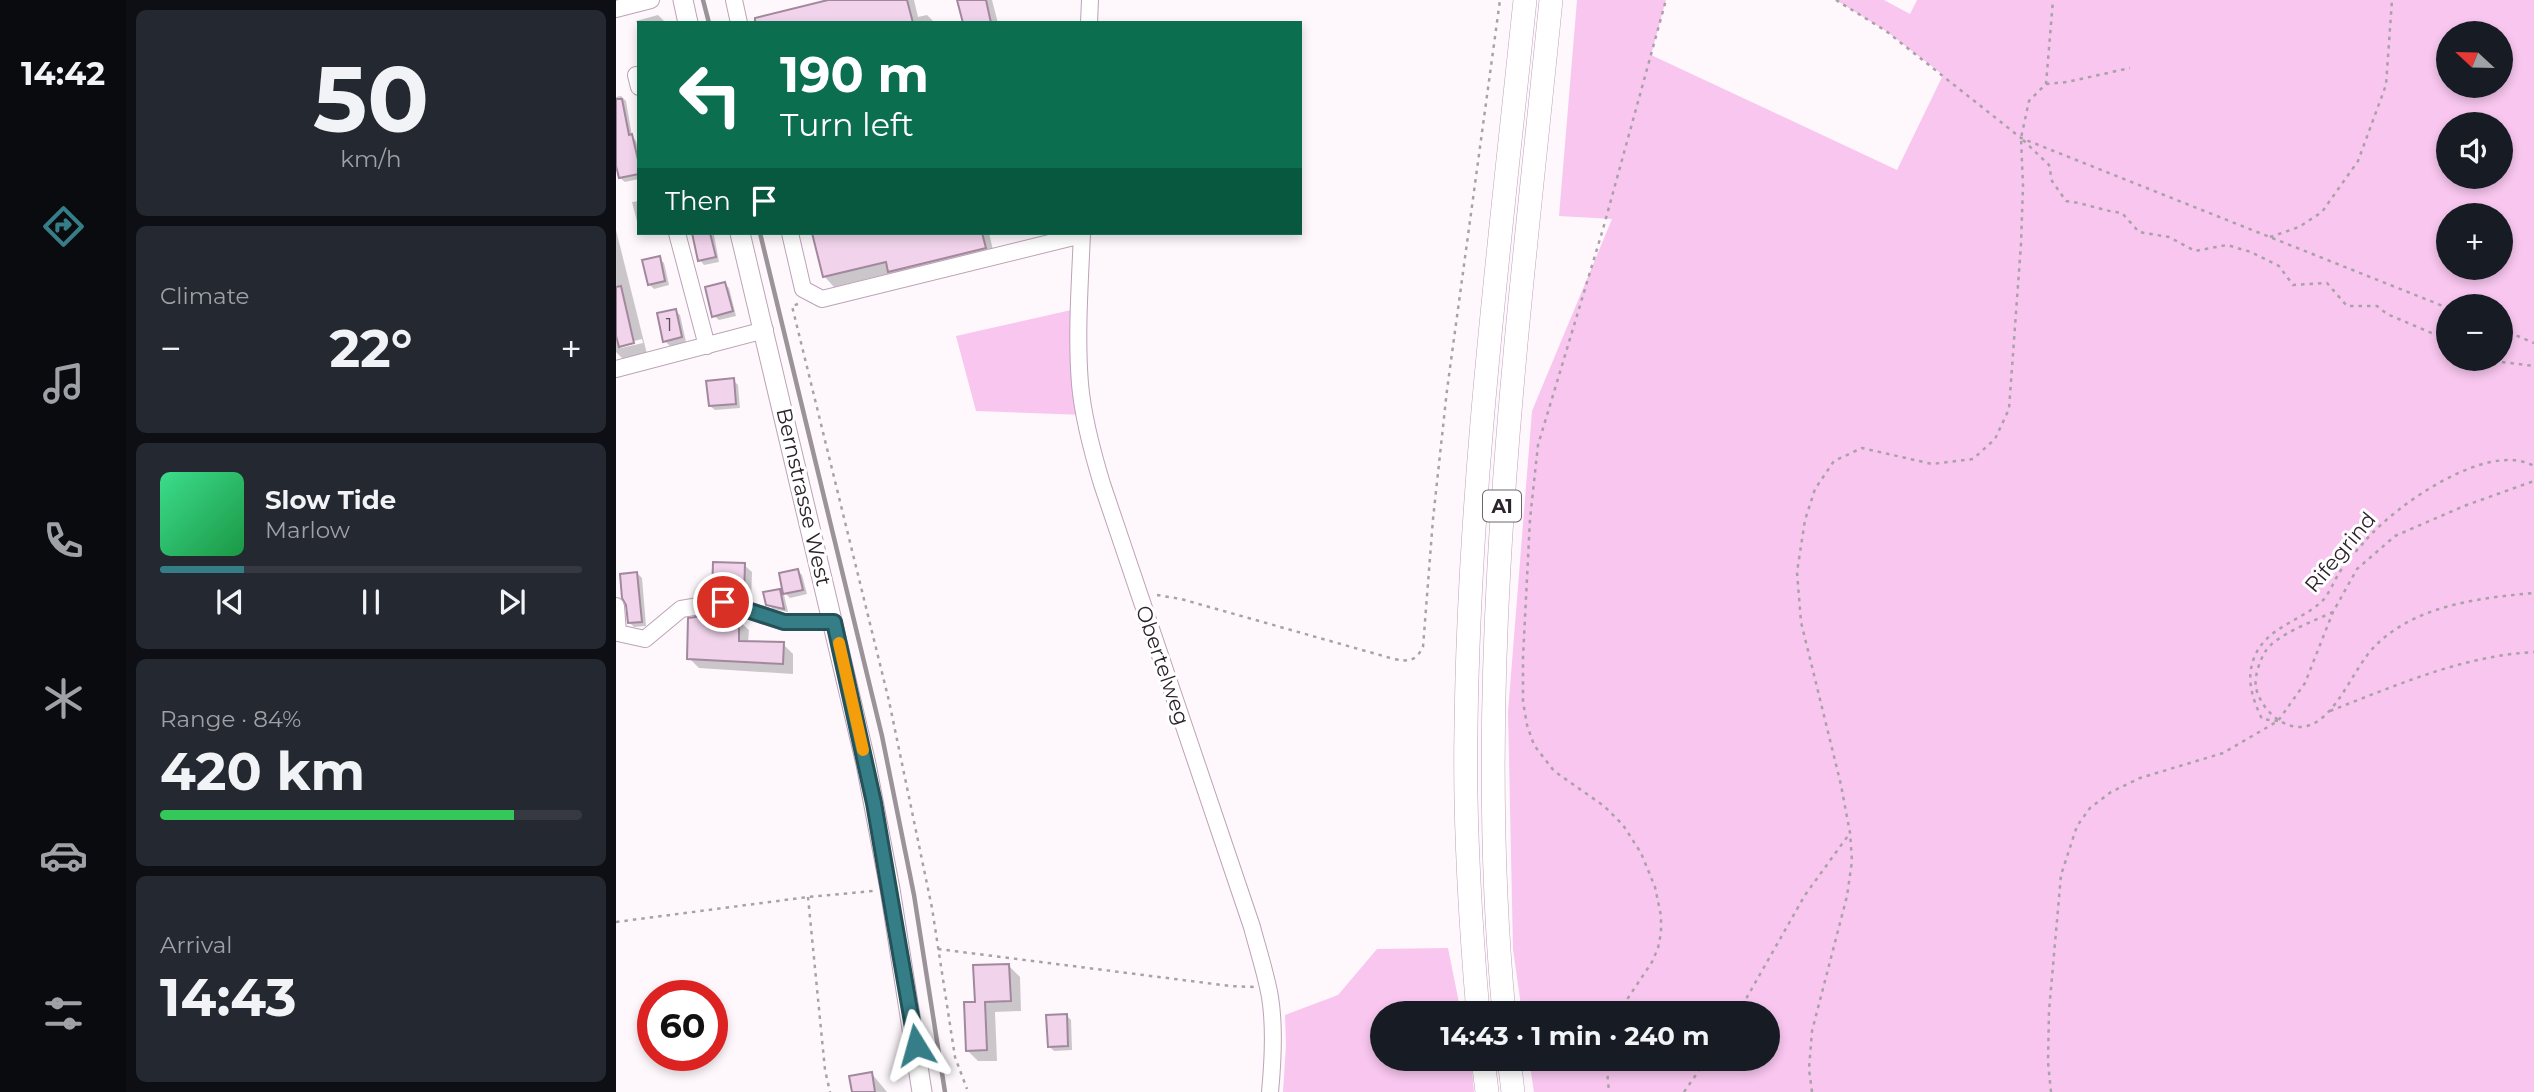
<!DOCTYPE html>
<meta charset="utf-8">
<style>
body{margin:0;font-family:Montserrat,sans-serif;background:#242831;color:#f1f3f6;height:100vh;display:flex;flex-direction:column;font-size:26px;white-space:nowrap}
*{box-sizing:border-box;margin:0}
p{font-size:23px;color:#9ea1a6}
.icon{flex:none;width:38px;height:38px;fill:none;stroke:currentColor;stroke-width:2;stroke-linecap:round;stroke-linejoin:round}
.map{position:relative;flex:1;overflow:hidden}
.drawer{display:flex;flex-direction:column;gap:10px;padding:10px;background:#0d0f14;width:490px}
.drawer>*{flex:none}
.guide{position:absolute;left:21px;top:21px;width:665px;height:214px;border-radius:0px;box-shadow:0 4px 10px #0003;background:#0b6e4f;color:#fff;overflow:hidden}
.needle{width:46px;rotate:292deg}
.tools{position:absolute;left:1820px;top:21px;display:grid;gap:14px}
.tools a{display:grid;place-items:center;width:77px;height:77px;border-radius:50%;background:#171b24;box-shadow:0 4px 10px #0003;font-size:35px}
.speed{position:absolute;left:21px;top:980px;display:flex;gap:14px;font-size:35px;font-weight:700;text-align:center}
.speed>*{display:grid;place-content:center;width:91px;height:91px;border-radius:50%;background:#171b24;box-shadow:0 4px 10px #0003;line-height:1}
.speed .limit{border:10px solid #d22;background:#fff;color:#111}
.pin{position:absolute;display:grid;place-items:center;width:60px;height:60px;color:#fff;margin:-30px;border:4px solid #fff;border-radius:50%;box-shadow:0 2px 7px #0007}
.me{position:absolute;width:77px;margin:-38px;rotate:352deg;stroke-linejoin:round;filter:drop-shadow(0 0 5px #0008)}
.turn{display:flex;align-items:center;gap:24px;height:147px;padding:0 28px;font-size:32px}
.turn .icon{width:91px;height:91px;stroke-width:2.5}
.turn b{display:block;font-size:49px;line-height:60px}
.then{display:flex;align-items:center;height:66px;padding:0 28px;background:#0003;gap:14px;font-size:26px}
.big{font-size:52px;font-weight:700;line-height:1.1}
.drawer .widget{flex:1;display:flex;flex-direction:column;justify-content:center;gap:10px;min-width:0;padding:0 24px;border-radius:10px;background:#242831}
.drawer .dial{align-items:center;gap:0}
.dial b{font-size:91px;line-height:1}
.song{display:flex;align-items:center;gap:21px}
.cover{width:84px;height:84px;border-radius:10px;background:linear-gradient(135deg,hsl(150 70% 55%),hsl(140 70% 35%))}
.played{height:7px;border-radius:4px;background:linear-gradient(90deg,#367e87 20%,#363941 20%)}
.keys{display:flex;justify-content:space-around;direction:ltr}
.heat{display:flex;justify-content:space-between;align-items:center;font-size:38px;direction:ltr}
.charge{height:10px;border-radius:5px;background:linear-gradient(90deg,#34c759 84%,#363941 0)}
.trip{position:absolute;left:754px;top:1001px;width:410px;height:70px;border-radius:35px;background:#171b24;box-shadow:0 4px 10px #0003;font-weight:700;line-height:70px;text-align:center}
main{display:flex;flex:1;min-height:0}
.menu{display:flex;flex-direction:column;width:126px;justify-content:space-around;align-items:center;background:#090b0e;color:#9ea1a6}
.menu .icon{width:49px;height:49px}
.menu .current{color:#367e87}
.menu b{font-size:32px;color:#f1f3f6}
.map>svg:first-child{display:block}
</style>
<main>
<nav class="menu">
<b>14:42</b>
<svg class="icon current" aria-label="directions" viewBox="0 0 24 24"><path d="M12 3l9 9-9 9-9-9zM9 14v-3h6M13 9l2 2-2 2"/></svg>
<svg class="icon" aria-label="music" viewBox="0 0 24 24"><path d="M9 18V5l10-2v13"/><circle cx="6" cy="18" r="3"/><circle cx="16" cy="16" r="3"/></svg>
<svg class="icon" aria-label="phone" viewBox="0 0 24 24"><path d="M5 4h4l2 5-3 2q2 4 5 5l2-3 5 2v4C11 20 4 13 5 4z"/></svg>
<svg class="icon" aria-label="climate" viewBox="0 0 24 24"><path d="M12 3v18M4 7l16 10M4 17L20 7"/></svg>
<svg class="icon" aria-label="car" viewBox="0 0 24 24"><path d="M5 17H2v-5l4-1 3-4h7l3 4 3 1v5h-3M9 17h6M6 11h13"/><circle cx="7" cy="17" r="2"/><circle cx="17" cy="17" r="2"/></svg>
<svg class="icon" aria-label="filters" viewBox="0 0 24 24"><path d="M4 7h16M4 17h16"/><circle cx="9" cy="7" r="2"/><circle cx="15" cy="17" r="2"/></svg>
</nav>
<section class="drawer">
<div class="widget dial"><b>50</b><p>km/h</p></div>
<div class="widget"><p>Climate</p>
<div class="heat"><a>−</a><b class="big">22°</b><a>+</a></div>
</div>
<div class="widget">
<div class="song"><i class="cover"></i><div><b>Slow Tide</b><p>Marlow</p></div></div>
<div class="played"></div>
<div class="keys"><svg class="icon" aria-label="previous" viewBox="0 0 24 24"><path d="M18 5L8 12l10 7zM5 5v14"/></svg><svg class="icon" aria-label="pause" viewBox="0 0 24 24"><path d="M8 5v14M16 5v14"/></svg><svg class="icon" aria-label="next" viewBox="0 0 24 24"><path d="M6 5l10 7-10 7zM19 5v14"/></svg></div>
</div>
<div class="widget"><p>Range · 84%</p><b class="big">420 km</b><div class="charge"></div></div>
<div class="widget"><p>Arrival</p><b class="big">14:43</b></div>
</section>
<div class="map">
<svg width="1918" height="1092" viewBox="0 0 1918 1092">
<rect width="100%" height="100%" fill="#fef8fc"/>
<!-- green -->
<path fill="#f8c6ef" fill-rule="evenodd" d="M961,0H1050L1035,55L1281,170L1327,75L1270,31L1220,0H1268L1294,14L1301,0H1918V1092H918L913,1059H1152V1013H906L897,949L892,712L916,411L996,219L943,216ZM1832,33H1885V86H1832ZM1832,124H1885V177H1832ZM1832,215H1885V268H1832ZM1832,306H1885V359H1832Z
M464,308L468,415L360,411L340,336Z
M832,948L845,1013H766V1059H855L858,1092H667L670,1045L669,1015L722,995L761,949Z"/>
<!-- shadow -->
<path fill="#0003" fill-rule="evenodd" d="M220,0H298L302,17L311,15L319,23H146Z
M343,0H376L382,23H348Z
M42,15L50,23H23V29L20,21Z
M5,96L10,101L16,136L20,141L23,151V179L9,182L4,178L0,156V97Z
M23,201V229L16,202Z
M0,230L32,358L7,359L0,352ZM26,339L27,343L5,348L2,345Z
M95,233L98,235L103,262L88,265L84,260L78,234Z
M197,233H373L379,258L284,281L275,273L218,287L208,276Z
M43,258L48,263L53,285L38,289L33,284Z
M109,284L113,288L120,316L103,320L98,316Z
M59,311L64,315L70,342L54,346L49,341Z
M117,380L122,385L124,408L99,410L94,406Z
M128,565L136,572L135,602L118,599L106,600L98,592Z
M182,571L186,575L191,594L174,598L169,593Z
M21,573L26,578L30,626L18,627L13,622Z
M163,591L168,595L172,612L157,609L152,604Z
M122,620L133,630L132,643L167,644L177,654V674L83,668L73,658Z
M393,966L404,977L405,1011L379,1012L381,1061H362L351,1050L360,1004Z
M450,1015L455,1020L456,1050L438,1051L433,1046Z
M256,1074L271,1092H238Z"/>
<!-- building -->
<path fill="#f1d4eb" stroke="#a2889d" stroke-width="2" d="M212,0H291L297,23H139V18Z
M341,0H370L375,23H347Z
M0,99H6L13,135L16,134L23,164V174L3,178L0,166Z
M76,233H94L100,257L82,261Z
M196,233H366L370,248L272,272L270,262L207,277Z
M44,256L49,281L32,285L26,260Z
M109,282L117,311L96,317L89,287Z
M5,286L18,343L3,347L0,336V287Z
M60,309L66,337L47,342L41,313Z
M118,378L120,404L93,406L90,381Z
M97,562L129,563L128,596L110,592L96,593Z
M182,569L187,590L167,594L163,573Z
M21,572L26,622L12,623L10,605L6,598L4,574Z
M164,589L168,609L150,605L147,592Z
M106,613L123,618V641L168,642L167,664L71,659L72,618Z
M393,964L395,1001L369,1002L371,1050L350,1051L348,1002H359L357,965Z
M451,1014L452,1046L432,1047L430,1015Z
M256,1072L259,1092H236L233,1076Z"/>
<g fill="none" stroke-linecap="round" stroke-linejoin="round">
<!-- minor casing -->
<g stroke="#bda2b8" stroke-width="18">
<path id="minor" d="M118,0L123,23
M0,9L35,0
M473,23L474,0
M20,75L23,87
M61,233L91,346
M174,233L187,289L206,299L466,235
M466,233C464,283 460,334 464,384C467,418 476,451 486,484L636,927C642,950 650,974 654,997C659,1028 657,1061 654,1092
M0,369L149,330
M0,606L2,633L29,639L65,609L107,602L168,622H218"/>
</g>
<!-- major casing -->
<g stroke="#bda2b8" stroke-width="21">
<path id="major" d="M67,0L72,23
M124,233L250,764L274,889L306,1092"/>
</g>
<!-- highway casing -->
<g stroke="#bda2b8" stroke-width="24">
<path id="highway" d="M862,1013C854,918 848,823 850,728C853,484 884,242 909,0
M888,1013C856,674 901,337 935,0
M867,1059L871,1092
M893,1059L897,1092"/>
</g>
<!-- path -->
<path stroke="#a9a1a7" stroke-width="2.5" stroke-dasharray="3.5 5" stroke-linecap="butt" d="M1220,0L1270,31L1405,138L1832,308
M1430,84L1451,82L1514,68
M1407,140L1433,165L1436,181L1450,201C1469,203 1487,211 1506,213L1523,232L1553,237L1579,251L1611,245L1635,252L1663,266L1677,285L1711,283L1731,306H1761L1771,314L1832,340
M1654,237L1683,227L1706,212L1742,161L1770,85L1776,0
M182,304L176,306L273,701L316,908L339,1057L351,1089
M1885,329L1918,343
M1878,359L1886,362L1918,366
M541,595L565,599L778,659C793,662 800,661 807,647L817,519L831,390L884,0
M1717,612C1698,621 1659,635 1649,652C1643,662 1638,678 1640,688C1645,709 1668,732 1691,726C1721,718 1737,668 1759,646C1800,605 1863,598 1918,593
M1714,711C1781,685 1846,656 1918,652
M1662,721L1646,719C1636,698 1630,679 1638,658C1649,629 1681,622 1703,604C1712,597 1717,583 1723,573C1731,561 1741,550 1750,540C1780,505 1872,440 1918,466
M192,897L209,1070L214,1092
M0,922L192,897L257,891
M322,949L614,986L638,987
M1002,1013L1036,962L1042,948L1045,933V916L1039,887L1025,853L1007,825L988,806L938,771L918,745L911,725L907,702V657L914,519L922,445L987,229L1050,0
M1122,1013L1189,895L1234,833
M990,1059L993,1092
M1068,1092L1091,1059
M1196,1092L1193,1069L1196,1031L1231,896L1236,861L1234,833L1225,785L1185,622L1181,572L1189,520L1199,489L1218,461L1246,448L1316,464L1357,459L1379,439L1393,409L1405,244L1407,186L1405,138L1413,101L1430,84L1437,0
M1435,1092L1432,1062L1433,1011L1445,875L1461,826L1474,808L1495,792L1524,778L1607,753L1662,721L1689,683L1717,612L1741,569L1779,536L1848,506L1918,481"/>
<!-- minor -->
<use href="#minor" stroke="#fff" stroke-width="16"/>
<!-- major -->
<use href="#major" stroke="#fff" stroke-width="19"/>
<!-- highway -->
<use href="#highway" stroke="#fff" stroke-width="23"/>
<!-- rail -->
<path stroke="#9b9399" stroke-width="4.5" d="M87,0L93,23
M144,233L266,736L298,895L329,1092"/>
</g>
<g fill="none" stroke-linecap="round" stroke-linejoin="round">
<!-- route casing -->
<g stroke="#235258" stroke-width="18">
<path id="route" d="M107,602L168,622H218L258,803L300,1045"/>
</g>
<!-- route -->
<use href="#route" stroke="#367e87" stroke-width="12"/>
<!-- slow -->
<path stroke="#f59e0b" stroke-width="12" d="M223,643L247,750"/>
</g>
<g text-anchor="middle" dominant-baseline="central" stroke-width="6" stroke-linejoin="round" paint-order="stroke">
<!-- number labels -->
<g font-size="18" fill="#5e4f5b">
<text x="53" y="325">1</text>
</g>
<!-- shield labels -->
<rect fill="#fff" stroke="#6c656b" stroke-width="2" x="867" y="490.5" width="38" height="31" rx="5"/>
<g font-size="19" font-weight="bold" fill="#2d232b">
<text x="886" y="506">A1</text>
</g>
<!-- street labels -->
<g font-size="21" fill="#2d232b" stroke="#fff">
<text transform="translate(188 497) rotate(77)">Bernstrasse West</text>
<text transform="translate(1724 552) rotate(-50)">Rifegrind</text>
<text transform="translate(547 665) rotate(71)">Obertelweg</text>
</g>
</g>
</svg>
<div class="tools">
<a><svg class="needle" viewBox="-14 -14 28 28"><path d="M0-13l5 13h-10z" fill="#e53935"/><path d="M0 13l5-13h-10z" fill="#9ea1a6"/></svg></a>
<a><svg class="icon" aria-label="sound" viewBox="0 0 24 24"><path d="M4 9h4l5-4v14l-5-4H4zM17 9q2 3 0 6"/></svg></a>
<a>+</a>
<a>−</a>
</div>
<div class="speed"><div class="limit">60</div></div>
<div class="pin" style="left:107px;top:602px;background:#d93025"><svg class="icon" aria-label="arrive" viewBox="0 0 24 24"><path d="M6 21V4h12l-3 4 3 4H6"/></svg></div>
<svg class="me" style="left:300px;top:1045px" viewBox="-20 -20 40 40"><path d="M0-17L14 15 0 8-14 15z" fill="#367e87" stroke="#fff" stroke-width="4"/></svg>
<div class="trip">14:43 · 1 min · 240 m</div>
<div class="guide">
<div class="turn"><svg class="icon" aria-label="left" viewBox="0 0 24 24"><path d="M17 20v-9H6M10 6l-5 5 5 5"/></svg><div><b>190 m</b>Turn left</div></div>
<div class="then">Then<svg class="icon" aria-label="arrive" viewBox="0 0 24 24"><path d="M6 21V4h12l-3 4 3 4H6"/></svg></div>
</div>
</div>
</main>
